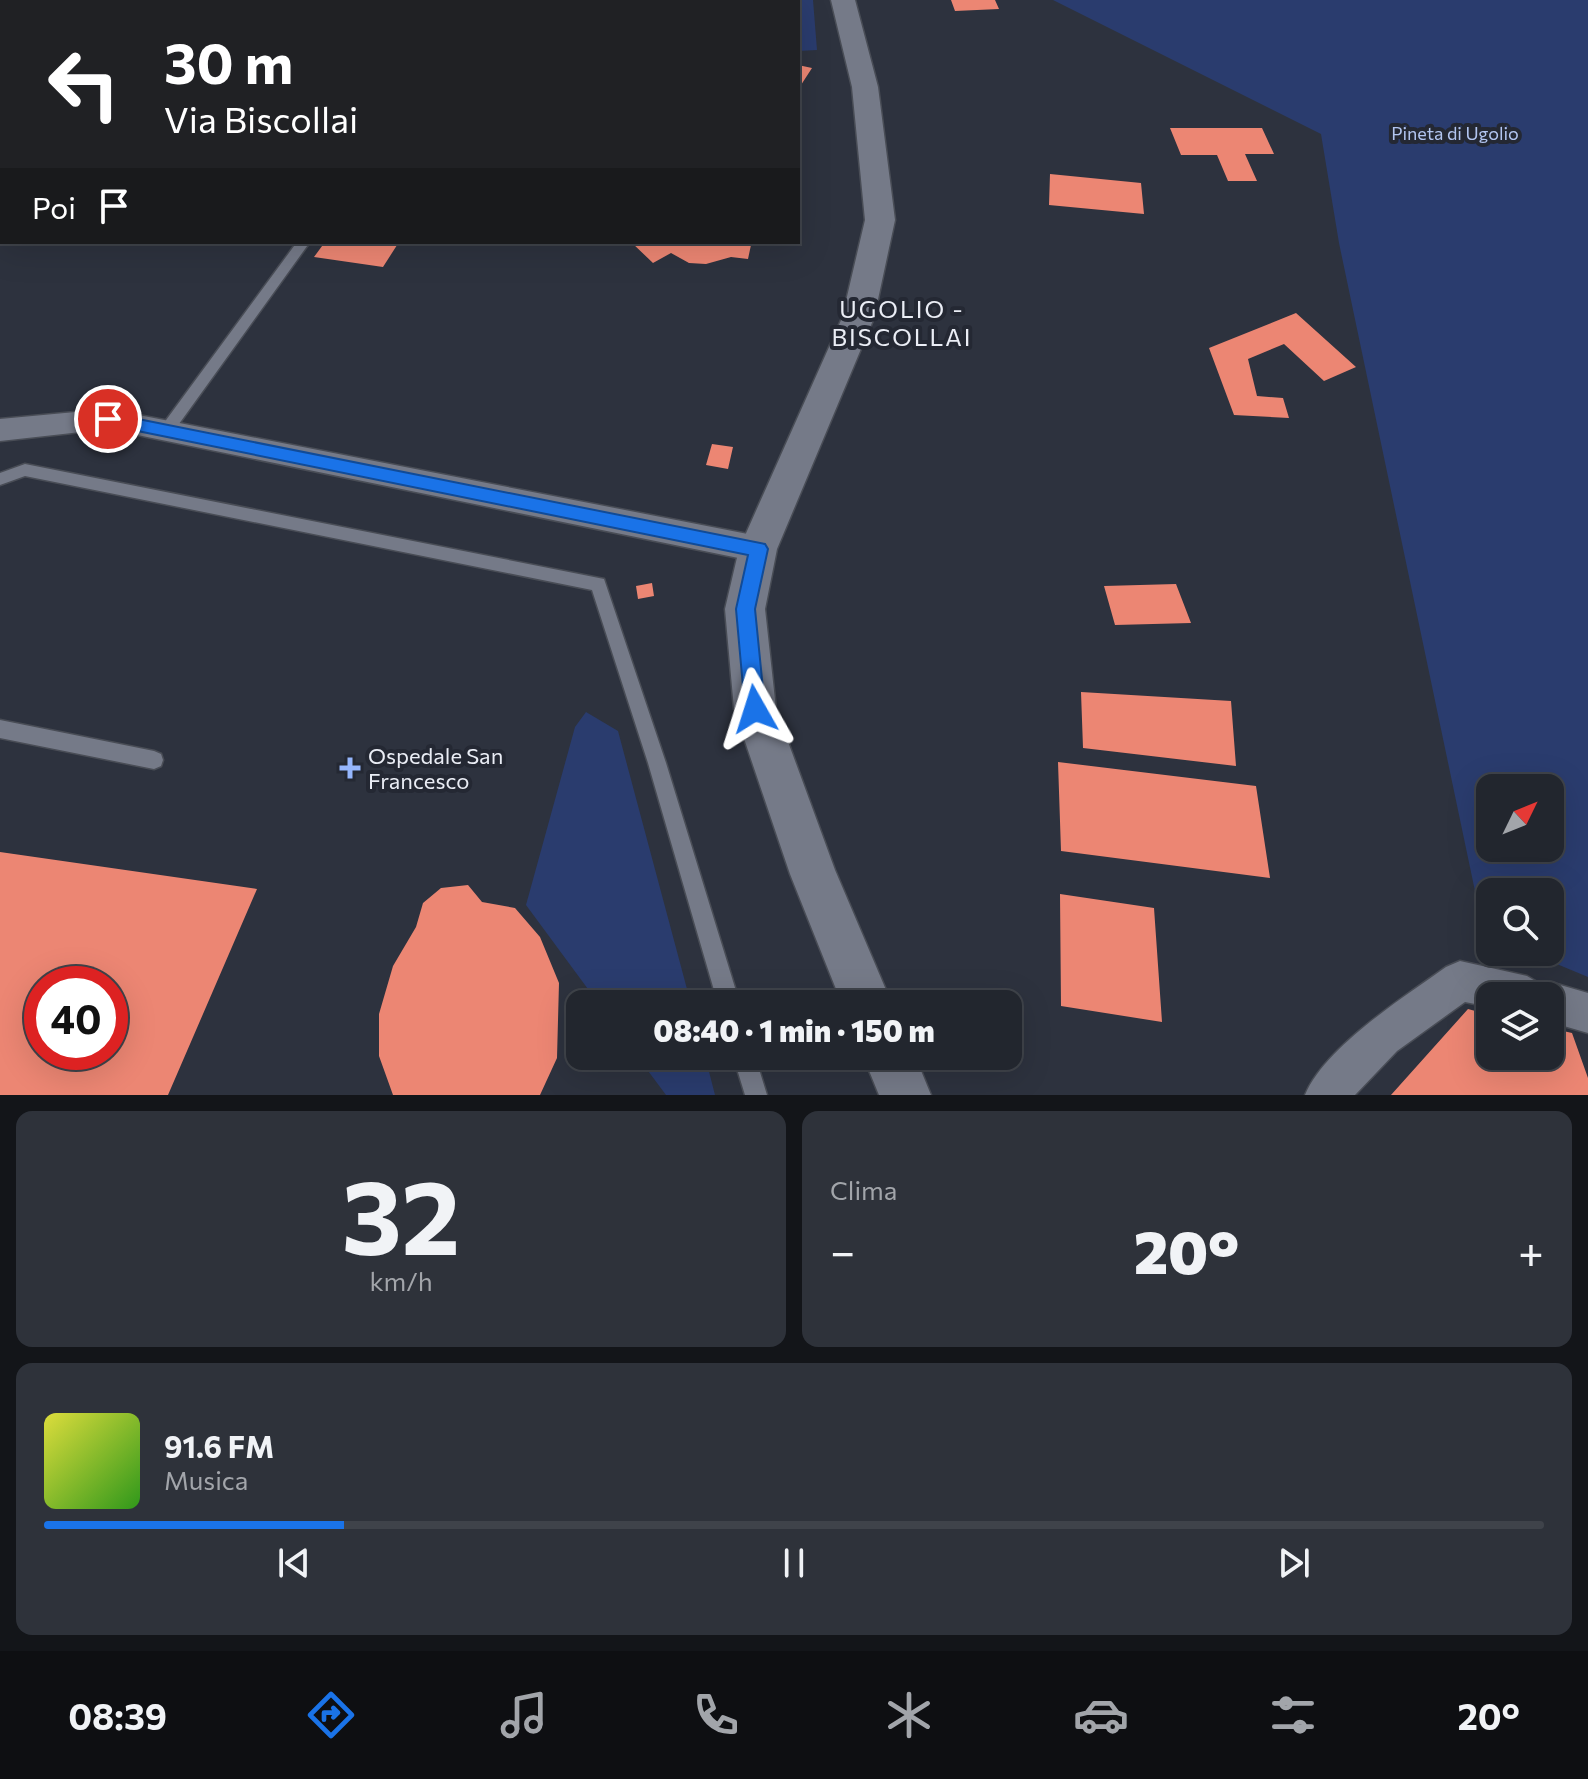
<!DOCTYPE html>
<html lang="it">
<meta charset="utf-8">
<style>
body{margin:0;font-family:Commissioner,sans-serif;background:#2e323a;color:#f1f3f6;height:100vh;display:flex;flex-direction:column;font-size:30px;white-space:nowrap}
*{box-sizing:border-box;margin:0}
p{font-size:26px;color:#a2a5aa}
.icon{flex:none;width:44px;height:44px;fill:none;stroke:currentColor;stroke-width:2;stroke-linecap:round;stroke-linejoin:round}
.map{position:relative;height:1095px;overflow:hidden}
.side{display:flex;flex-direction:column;gap:16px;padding:16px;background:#131519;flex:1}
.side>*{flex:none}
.banner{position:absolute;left:0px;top:0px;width:800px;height:244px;box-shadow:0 8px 32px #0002,0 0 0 2px #3f434a;background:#202124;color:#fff;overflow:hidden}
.needle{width:52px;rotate:47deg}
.controls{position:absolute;left:1476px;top:774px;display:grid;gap:16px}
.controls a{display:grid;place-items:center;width:88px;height:88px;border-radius:16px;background:#22262e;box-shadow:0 8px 32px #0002,0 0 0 2px #3f434a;font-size:40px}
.speed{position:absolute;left:24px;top:966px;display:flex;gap:16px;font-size:40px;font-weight:700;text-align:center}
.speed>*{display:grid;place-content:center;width:104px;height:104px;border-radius:50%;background:#22262e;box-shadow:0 8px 32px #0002,0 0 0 2px #3f434a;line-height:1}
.speed .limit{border:12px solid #d22;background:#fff;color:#111}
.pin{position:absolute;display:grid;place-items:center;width:68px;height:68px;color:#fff;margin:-34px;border:4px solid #fff;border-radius:50%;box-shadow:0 2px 8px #0007}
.me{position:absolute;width:88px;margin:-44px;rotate:354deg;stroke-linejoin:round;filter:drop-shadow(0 0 6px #0008)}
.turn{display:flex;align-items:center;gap:28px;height:168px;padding:0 32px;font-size:36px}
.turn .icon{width:104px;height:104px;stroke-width:2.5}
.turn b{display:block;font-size:56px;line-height:68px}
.then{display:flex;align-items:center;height:76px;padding:0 32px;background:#0003;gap:16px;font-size:30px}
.big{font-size:60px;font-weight:800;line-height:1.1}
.side .widget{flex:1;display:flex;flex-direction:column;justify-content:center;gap:12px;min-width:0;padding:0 28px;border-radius:16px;background:#2e323a}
.side .dial{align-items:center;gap:0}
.dial b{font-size:104px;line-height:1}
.song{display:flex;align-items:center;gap:24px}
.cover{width:96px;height:96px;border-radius:12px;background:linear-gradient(135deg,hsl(60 70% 55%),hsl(110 70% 35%))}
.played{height:8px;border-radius:4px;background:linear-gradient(90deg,#1a73e8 20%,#3f434a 20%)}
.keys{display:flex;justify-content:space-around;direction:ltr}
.heat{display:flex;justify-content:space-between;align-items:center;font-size:44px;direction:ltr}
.side .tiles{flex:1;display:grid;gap:16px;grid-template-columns:1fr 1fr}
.widget:last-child{grid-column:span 2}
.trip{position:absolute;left:566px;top:990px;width:456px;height:80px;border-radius:16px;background:#22262e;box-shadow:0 8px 32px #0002,0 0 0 2px #3f434a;font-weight:800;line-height:80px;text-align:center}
.menu{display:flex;height:128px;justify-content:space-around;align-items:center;background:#0e0f12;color:#a2a5aa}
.menu .icon{width:56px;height:56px}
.menu .active{color:#1a73e8}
.menu b{font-size:36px;color:#f1f3f6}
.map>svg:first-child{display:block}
</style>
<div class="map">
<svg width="1588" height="1095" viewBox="0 0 1588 1095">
<rect width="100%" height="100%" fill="#2d323e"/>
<!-- green -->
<path fill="#2a3c6e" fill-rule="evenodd" d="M585,0H813L817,50L798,51V2Z
M1053,0H1588V977L1528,952H1550V892H1490V936L1484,934L1339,243L1321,134ZM1490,788H1550V848H1490Z
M586,712L618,731L691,1004H599L526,905L575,727Z
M637,1056H705L715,1095H666Z"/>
<!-- building -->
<path fill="#ec8673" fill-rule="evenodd" d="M951,0H995L999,9L955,11Z
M798,65L812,68L801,85H798Z
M1170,128H1262L1274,154H1245L1257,181H1228L1217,155H1181Z
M1050,174L1141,183L1144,214L1049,205Z
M325,242H399L383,267L314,257Z
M631,242H757L751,245L748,259L731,257L706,264L689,263L671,253L653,263Z
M1296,313L1356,367L1324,381L1284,344L1248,359L1257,396L1283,398L1289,418L1234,415L1209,348Z
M712,444L733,447L728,469L706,465Z
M652,583L654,596L638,599L636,586Z
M1176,584L1191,623L1115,625L1104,586Z
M1081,692L1231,701L1236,766L1083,748Z
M1058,762L1256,786L1270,878L1061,851Z
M0,852L257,889L168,1095H0ZM42,984H110V1052H42Z
M468,885L482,902L515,908L540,937L559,983L557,1058L540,1095H393L379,1056V1014L393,966L416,927L423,903L441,888Z
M1060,894L1154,908L1162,1022L1061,1006Z
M1468,1009L1490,1015V1056H1550V1028L1572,1033L1588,1078V1095H1391Z"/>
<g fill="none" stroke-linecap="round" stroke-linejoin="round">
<!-- service casing -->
<g stroke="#494d56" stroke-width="3">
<path id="service" d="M297,242H310L171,435H161L159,431L161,427Z
M25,464L604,579L666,763L740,1004H718L648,763L592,590L25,476L0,485V473Z
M0,720L154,751L161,754L163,760L161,766L154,769L0,738Z
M733,1056H755L767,1095H745Z"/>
</g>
<!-- minor casing -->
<g stroke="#494d56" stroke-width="3">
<path id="minor" d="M150,0H168V2H150Z
M295,0H315L294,2Z
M2,217V234L0,235V218Z
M108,409L758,536L769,540L773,549L769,558L758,562L108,429L0,441V419Z
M1460,961L1527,976L1542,985L1550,982L1588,993V1033L1550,1022V996H1490V1007L1465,1002L1397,1051L1355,1095H1305C1325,1047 1404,997 1446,967Z"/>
</g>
<!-- tertiary casing -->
<g stroke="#494d56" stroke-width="3">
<path id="tertiary" d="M831,0H855L878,87L895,220L874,318L777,549L765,609L776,709L835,870L892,1004H842L790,874L734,709L725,609L739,549L842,318L865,220L852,87Z
M863,1056H915L931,1095H879Z"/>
</g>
<!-- service -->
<use href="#service" fill="#757a88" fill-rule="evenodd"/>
<!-- minor -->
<use href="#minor" fill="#757a88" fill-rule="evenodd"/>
<!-- tertiary -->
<use href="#tertiary" fill="#757a88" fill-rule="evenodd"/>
</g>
<!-- route -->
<path fill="#1a73e8" stroke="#114b97" stroke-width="2" d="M108,413L765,544L768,549L755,609L765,709L762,715L755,718L748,715L745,709L736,609L748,555L108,425L100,419Z"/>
<!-- markers -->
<path fill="#95b6fd" stroke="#242833" stroke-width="3" d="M346 756h8v8h8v8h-8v8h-8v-8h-8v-8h8z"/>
<g text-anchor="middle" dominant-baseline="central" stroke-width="8" stroke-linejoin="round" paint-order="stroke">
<!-- far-park labels -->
<g font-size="18" fill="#b2c5f0" stroke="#242833">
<text x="1455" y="133">Pineta di Ugolio</text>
</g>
<!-- poi labels -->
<g font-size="22" fill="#eaedf5" stroke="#242833" text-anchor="start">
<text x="368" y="755">Ospedale San<tspan x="368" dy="25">Francesco</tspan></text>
</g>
<!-- neighbourhood labels -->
<g font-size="24" letter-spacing="2" fill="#eaedf5" stroke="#242833">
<text x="902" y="308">UGOLIO -<tspan x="902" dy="28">BISCOLLAI</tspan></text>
</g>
</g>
</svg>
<div class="controls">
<a><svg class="needle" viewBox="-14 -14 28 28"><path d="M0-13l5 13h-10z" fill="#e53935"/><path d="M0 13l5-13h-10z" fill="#a2a5aa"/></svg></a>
<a><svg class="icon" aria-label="search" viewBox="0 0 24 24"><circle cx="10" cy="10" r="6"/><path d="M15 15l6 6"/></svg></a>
<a><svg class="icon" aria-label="layers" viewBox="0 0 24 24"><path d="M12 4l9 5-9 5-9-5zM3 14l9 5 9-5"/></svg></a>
</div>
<div class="speed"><div class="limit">40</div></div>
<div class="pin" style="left:108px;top:419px;background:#d93025"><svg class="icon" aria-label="arrive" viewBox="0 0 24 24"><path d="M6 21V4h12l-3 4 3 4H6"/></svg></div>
<svg class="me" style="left:755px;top:709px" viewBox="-20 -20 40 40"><path d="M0-17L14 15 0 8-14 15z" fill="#1a73e8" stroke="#fff" stroke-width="4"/></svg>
<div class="trip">08:40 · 1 min · 150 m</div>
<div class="banner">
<div class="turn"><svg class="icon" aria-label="left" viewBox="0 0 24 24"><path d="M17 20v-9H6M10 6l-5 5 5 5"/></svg><div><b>30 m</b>Via Biscollai</div></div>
<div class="then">Poi<svg class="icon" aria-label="arrive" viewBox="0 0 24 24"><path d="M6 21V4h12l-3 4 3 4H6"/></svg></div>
</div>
</div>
<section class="side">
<div class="tiles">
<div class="widget dial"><b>32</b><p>km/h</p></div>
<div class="widget"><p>Clima</p>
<div class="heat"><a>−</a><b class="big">20°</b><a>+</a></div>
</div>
<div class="widget">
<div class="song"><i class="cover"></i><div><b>91.6 FM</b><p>Musica</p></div></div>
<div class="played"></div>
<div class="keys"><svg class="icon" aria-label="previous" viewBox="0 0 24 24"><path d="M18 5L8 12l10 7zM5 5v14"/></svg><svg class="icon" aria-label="pause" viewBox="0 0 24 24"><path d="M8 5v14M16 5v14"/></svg><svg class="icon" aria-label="next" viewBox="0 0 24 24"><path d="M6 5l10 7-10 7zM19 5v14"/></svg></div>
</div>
</div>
</section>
<nav class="menu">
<b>08:39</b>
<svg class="icon active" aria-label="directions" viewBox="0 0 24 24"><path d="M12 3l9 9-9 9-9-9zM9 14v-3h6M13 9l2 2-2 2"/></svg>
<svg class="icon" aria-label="music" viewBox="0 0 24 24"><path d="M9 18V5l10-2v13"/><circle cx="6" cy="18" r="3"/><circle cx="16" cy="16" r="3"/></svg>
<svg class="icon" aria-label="phone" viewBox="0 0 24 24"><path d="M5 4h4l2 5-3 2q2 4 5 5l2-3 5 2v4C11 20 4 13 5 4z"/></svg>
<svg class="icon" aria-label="climate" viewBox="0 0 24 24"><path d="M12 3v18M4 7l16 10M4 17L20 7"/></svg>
<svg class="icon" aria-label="car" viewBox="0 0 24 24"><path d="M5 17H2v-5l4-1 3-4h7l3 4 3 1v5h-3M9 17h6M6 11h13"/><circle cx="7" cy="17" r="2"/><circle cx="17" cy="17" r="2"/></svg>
<svg class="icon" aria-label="filters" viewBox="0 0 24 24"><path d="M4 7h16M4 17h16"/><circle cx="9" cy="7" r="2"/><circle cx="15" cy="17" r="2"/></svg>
<b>20°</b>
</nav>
